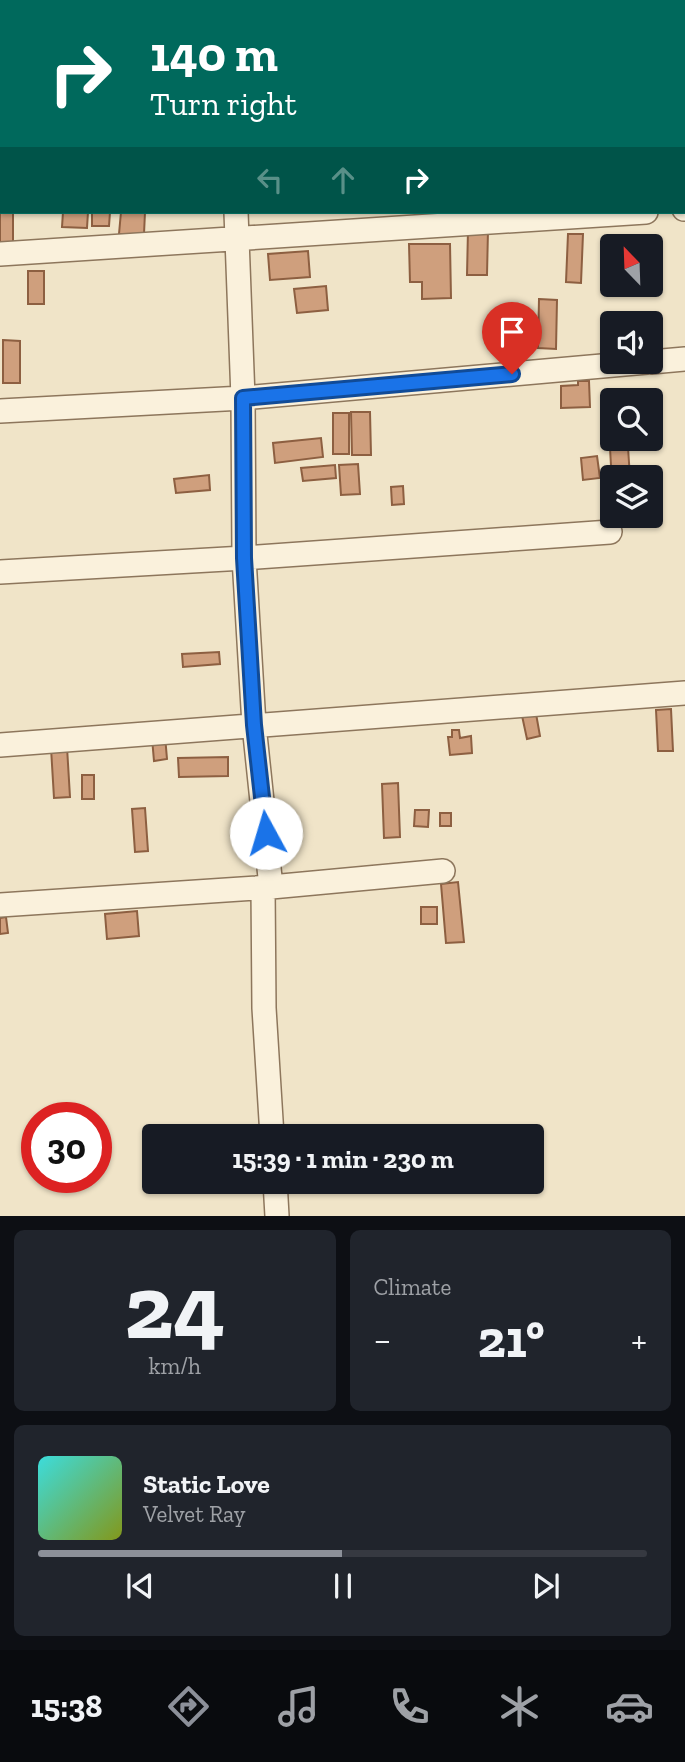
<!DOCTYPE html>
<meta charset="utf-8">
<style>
body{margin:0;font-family:"Zilla Slab",serif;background:#20242c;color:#f1f3f6;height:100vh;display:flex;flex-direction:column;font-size:26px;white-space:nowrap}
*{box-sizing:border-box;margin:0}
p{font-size:23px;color:#9ea1a6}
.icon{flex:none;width:38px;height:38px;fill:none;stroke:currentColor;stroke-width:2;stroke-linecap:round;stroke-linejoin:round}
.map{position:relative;height:1216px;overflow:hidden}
.details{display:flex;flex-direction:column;gap:14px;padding:14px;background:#0d0f14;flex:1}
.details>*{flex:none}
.guide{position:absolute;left:0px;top:0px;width:686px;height:214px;box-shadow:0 2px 5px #0004;background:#00695c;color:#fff;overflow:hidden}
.needle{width:46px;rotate:337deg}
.buttons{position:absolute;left:600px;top:234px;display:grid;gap:14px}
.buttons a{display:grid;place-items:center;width:63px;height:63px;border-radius:7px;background:#171b24;box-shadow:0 2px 5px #0004;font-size:35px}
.speed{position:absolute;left:21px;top:1102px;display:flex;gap:14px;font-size:35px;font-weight:700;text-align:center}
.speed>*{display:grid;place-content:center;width:91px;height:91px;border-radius:50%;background:#171b24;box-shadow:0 2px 5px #0004;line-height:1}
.speed .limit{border:10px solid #d22;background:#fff;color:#111}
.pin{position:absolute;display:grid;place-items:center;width:60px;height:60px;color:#fff;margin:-72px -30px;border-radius:50% 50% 50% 0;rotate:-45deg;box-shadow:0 0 7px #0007}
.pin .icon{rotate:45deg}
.me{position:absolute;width:77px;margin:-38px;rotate:354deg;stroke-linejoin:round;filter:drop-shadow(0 0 5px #0008)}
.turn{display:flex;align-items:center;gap:24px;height:147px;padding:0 35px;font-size:32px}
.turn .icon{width:91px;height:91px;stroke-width:2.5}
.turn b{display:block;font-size:49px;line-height:60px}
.lanes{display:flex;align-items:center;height:66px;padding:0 35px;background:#0003;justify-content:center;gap:35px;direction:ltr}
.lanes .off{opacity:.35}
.big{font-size:52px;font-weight:700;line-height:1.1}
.details .tile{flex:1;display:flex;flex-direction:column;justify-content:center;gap:10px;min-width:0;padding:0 24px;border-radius:10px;background:#20242c}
.details .dial{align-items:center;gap:0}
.dial b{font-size:91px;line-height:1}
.song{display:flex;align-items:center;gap:21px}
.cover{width:84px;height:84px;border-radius:10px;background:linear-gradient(135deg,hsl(180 70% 55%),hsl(70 70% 35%))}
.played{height:7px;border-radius:4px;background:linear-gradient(90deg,#8c9099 50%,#363941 50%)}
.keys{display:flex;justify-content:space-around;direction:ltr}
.heat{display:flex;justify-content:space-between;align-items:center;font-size:38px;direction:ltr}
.details .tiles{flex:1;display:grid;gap:14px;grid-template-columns:1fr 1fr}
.tile:last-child{grid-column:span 2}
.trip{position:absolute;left:142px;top:1124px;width:402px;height:70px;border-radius:7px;background:#171b24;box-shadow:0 2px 5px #0004;font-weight:700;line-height:70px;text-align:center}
.tab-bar{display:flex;height:112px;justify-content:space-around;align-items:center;background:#090b0e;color:#9ea1a6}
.tab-bar .icon{width:49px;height:49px}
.tab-bar .selected{color:#8c9099}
.tab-bar b{font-size:32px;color:#f1f3f6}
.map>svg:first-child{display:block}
</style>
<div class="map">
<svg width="685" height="1216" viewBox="0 0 685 1216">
<rect width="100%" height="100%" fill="#f0e4c8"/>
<!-- building -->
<path fill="#cf9f7d" stroke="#8d5f41" stroke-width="2" d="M0,194L2,212H13V244L0,243Z
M63,212H88L87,228L62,227Z
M92,212H110L109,226H92Z
M121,212H145L144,234H119Z
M468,230H488L487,275H467Z
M568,234H583L581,283L566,282Z
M409,244H450L451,298L422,299V282H410Z
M308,251L310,277L270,280L268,254Z
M28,271H44V304H28Z
M326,286L328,310L297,313L294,289Z
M539,299L557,300L556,349L538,348Z
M3,340L20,341V383H3Z
M578,381H589L590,407L561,408V386L578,385Z
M628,393L629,401H613V394Z
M351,412H370L371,455H352Z
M333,413H349V454H333Z
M321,438L323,457L275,463L273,443Z
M628,447L630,478H612V483L610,448Z
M597,456L600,478L583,480L581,458Z
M358,464L360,494L341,495L339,465Z
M335,465L336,478L303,481L301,468Z
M209,475L210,490L176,493L174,479Z
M403,486L404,504L392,505L391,487Z
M219,652L220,664L183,667L182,654Z
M535,708L540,736L527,739L521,711Z
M671,709L673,751H658L656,710Z
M452,730H459L460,738L471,736L472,753L450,755L448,737H452Z
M165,736L167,759L154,761L152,738Z
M67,747L70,797L54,798L51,748Z
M228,757V776L179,777L178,758Z
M82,775H94V799H82Z
M398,783L400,837L384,838L382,784Z
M145,808L148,851L135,852L132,809Z
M415,810H429L428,827L414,826Z
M440,813H451V826H440Z
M458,882L464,942L446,943L441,884Z
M421,907H437V924H421Z
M137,911L139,936L107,939L105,914Z
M6,917L8,933L0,934V918Z"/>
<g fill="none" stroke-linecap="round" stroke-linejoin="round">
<!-- minor casing -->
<g stroke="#8d765c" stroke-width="26">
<path id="minor" d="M233,2V0
M634,2L685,1
M0,93H2
M684,209H685
M236,212L243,398L244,558L254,725L271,887
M0,254L646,212
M651,362L685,359
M0,411L243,398L647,362
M0,572L244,558L610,532
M0,745L685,693
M263,887L264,1008L272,1136
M0,905L271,887L443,871
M275,1181L277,1216"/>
</g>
<!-- minor -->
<use href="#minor" stroke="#faf1dc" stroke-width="23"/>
</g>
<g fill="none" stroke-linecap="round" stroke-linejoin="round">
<!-- route casing -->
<g stroke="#114b97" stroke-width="18">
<path id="route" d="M266,833L254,725L244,558L243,398L512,374"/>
</g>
<!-- route -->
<use href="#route" stroke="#1a73e8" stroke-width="12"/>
</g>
</svg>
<div class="buttons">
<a><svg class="needle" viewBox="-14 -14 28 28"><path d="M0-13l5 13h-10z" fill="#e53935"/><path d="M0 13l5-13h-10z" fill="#9ea1a6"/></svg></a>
<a><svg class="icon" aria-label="sound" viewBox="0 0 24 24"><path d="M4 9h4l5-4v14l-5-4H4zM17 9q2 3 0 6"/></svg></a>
<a><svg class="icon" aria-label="search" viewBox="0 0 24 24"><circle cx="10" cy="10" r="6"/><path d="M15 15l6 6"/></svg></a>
<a><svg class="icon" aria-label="layers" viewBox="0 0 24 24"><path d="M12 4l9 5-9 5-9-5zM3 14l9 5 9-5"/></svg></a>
</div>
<div class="speed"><div class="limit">30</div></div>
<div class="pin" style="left:512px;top:374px;background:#d93025"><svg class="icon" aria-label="arrive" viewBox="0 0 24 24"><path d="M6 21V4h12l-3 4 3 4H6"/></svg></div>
<svg class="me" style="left:266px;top:833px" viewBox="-20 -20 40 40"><circle r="19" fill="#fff"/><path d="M0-13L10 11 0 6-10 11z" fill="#1a73e8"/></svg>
<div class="trip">15:39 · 1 min · 230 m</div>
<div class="guide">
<div class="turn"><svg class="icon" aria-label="right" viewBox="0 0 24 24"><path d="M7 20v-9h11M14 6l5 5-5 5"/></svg><div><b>140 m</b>Turn right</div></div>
<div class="lanes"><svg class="icon off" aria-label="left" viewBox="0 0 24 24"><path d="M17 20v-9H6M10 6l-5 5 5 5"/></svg><svg class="icon off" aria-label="ahead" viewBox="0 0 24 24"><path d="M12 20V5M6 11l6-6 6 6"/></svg><svg class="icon" aria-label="right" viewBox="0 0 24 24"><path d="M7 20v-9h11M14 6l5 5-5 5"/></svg></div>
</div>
</div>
<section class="details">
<div class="tiles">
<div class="tile dial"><b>24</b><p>km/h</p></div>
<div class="tile"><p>Climate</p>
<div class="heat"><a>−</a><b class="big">21°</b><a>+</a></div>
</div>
<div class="tile">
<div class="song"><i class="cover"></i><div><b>Static Love</b><p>Velvet Ray</p></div></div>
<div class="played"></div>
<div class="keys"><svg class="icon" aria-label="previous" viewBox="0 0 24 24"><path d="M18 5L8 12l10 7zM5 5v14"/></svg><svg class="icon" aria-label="pause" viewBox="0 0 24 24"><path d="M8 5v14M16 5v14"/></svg><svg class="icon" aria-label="next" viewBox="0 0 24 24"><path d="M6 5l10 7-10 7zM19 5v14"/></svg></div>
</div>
</div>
</section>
<nav class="tab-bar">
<b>15:38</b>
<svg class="icon selected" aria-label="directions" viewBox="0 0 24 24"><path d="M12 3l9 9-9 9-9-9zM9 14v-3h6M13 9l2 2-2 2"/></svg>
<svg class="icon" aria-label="music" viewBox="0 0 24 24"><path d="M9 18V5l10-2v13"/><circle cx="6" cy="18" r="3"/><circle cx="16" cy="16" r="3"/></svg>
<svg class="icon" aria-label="phone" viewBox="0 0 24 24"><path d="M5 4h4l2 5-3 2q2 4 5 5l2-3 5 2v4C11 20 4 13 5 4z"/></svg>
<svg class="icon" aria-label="climate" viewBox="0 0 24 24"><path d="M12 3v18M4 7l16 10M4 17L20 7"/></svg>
<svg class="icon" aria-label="car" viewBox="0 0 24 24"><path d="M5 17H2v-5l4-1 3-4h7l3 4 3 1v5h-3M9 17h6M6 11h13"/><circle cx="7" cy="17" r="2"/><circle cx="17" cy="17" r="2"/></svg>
</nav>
